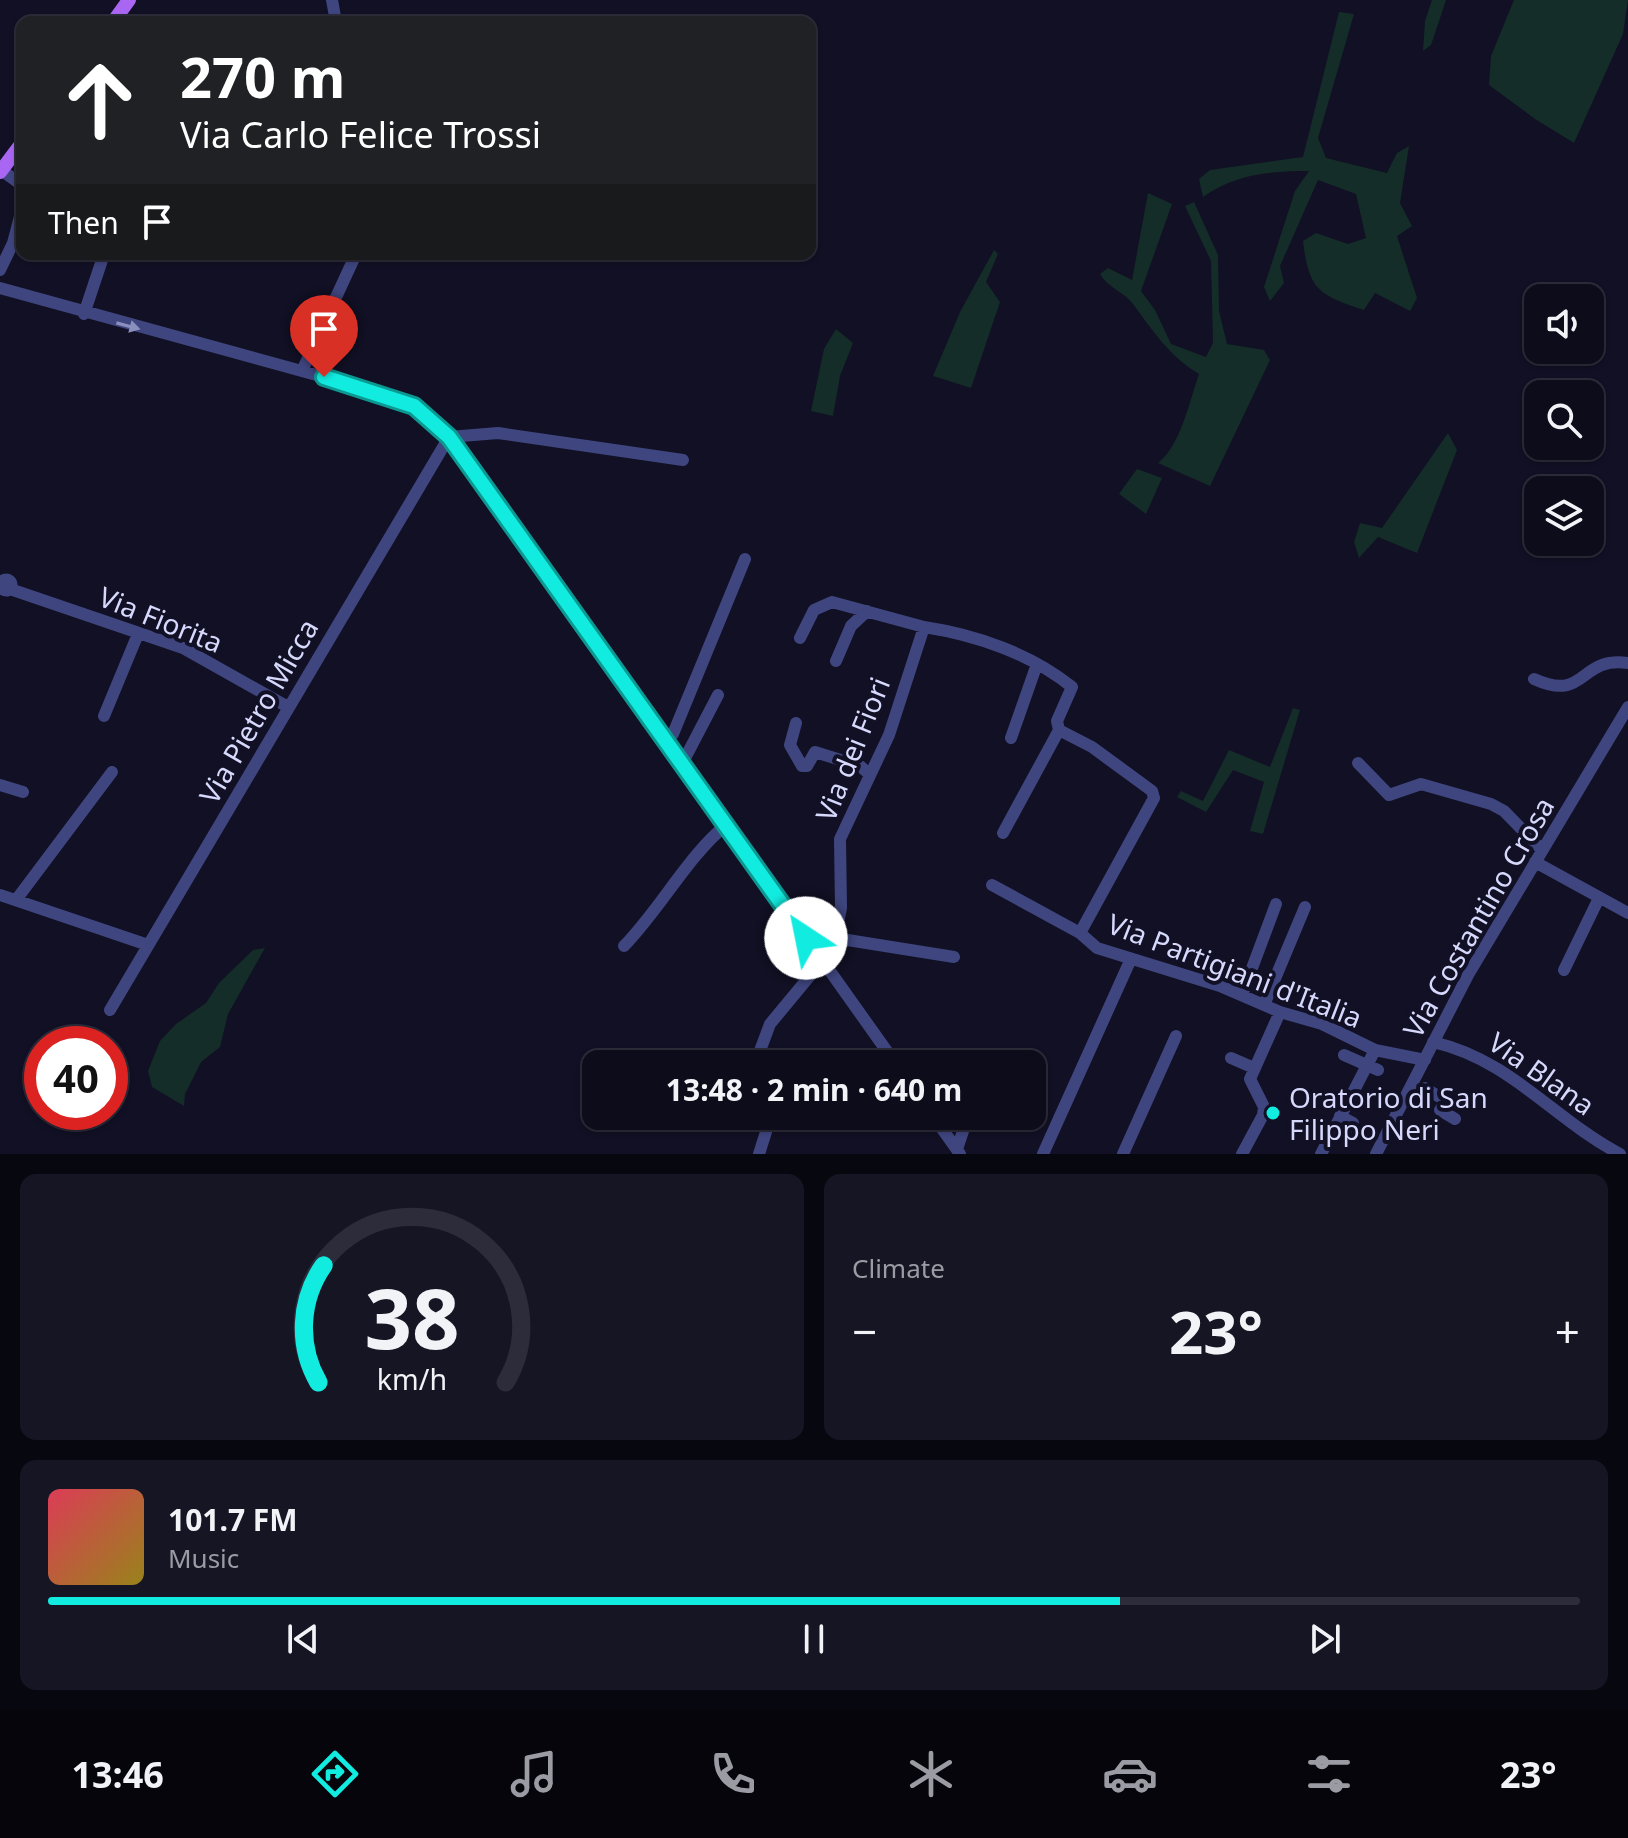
<!DOCTYPE html>
<meta charset="utf-8">
<style>
body{margin:0;font-family:"Noto Sans",sans-serif;background:#161524;color:#f1f3f6;height:100vh;display:flex;flex-direction:column;font-size:30px;white-space:nowrap}
*{box-sizing:border-box;margin:0}
p{font-size:26px;color:#9a9ba3}
.icon{flex:none;width:44px;height:44px;fill:none;stroke:currentColor;stroke-width:2;stroke-linecap:round;stroke-linejoin:round}
.map{position:relative;height:1154px;overflow:hidden}
.details{display:flex;flex-direction:column;gap:20px;padding:20px;background:#07070f;flex:1}
.details>*{flex:none}
.top-card{position:absolute;left:16px;top:16px;width:800px;height:244px;border-radius:16px;box-shadow:0 2px 6px #0004,0 0 0 2px #2d2c3a;background:#202124;color:#fff;overflow:hidden}
.tools{position:absolute;left:1524px;top:284px;display:grid;gap:16px}
.tools a{display:grid;place-items:center;width:80px;height:80px;border-radius:16px;background:#0d0c1b;box-shadow:0 2px 6px #0004,0 0 0 2px #2d2c3a;font-size:40px}
.speed{position:absolute;left:24px;top:1026px;display:flex;gap:16px;font-size:40px;font-weight:700;text-align:center}
.speed>*{display:grid;place-content:center;width:104px;height:104px;border-radius:50%;background:#0d0c1b;box-shadow:0 2px 6px #0004,0 0 0 2px #2d2c3a;line-height:1}
.speed .limit{border:12px solid #d22;background:#fff;color:#111}
.pin{position:absolute;display:grid;place-items:center;width:68px;height:68px;color:#fff;margin:-82px -34px;border-radius:50% 50% 50% 0;rotate:-45deg;box-shadow:0 0 8px #0007}
.pin .icon{rotate:45deg}
.me{position:absolute;width:88px;margin:-44px;rotate:326deg;stroke-linejoin:round;filter:drop-shadow(0 0 6px #0008)}
.turn{display:flex;align-items:center;gap:28px;height:168px;padding:0 32px;font-size:36px}
.turn .icon{width:104px;height:104px;stroke-width:2.5}
.turn b{display:block;font-size:56px;line-height:68px}
.then{display:flex;align-items:center;height:76px;padding:0 32px;background:#0003;gap:16px;font-size:30px}
.big{font-size:60px;font-weight:700;line-height:1.1}
.details .tile{flex:1;display:flex;flex-direction:column;justify-content:center;gap:12px;min-width:0;padding:0 28px;border-radius:16px;background:#161524}
.details .dial{align-items:center;gap:0}
.dial svg{height:208px;overflow:visible;fill:none;stroke:#2d2c3a;stroke-width:7;stroke-linecap:round;text-anchor:middle}
.dial text{fill:#f1f3f6;stroke:none}
.song{display:flex;align-items:center;gap:24px}
.cover{width:96px;height:96px;border-radius:12px;background:linear-gradient(135deg,hsl(350 70% 55%),hsl(50 70% 35%))}
.played{height:8px;border-radius:4px;background:linear-gradient(90deg,#12ece0 70%,#2d2c3a 70%)}
.keys{display:flex;justify-content:space-around;direction:ltr}
.heat{display:flex;justify-content:space-between;align-items:center;font-size:44px;direction:ltr}
.details .tiles{flex:1;display:grid;gap:20px;grid-template-columns:1fr 1fr}
.tile:last-child{grid-column:span 2}
.trip{position:absolute;left:582px;top:1050px;width:464px;height:80px;border-radius:16px;background:#0d0c1b;box-shadow:0 2px 6px #0004,0 0 0 2px #2d2c3a;font-weight:700;line-height:80px;text-align:center}
.menu{display:flex;height:128px;justify-content:space-around;align-items:center;background:#05050b;color:#9a9ba3}
.menu .icon{width:56px;height:56px}
.menu .active{color:#12ece0}
.menu b{font-size:36px;color:#f1f3f6}
.map>svg:first-child{display:block}
</style>
<div class="map">
<svg width="1628" height="1154" viewBox="0 0 1628 1154">
<rect width="100%" height="100%" fill="#111024"/>
<!-- green -->
<path fill="#142d28" d="M1432,0H1446L1431,45L1423,51L1425,21Z
M1514,0H1628L1623,34L1574,143L1535,119L1489,85L1491,56Z
M1339,12L1354,14L1318,138L1326,158L1387,173L1397,153L1409,146L1400,203L1412,226L1397,236L1417,298L1410,311L1375,293L1364,310C1318,295 1309,290 1303,241L1316,233L1348,244L1366,238L1356,194L1318,180L1280,266L1284,283L1270,301L1264,287L1295,191L1309,171C1270,171 1236,174 1203,197L1199,179L1210,170L1303,157Z
M1148,193L1172,204L1141,291L1155,310L1171,344L1206,357L1213,343L1211,261L1185,206L1194,202L1218,255L1219,311L1227,344L1264,350L1270,360L1210,486L1158,463C1181,445 1189,402 1199,374C1169,356 1153,331 1133,304C1124,292 1107,287 1100,274L1108,268L1132,280Z
M994,250L998,254L986,282L1000,302L971,388L933,376L960,312Z
M836,329L853,343L840,376L833,416L811,411L824,349Z
M1448,433L1457,450L1417,553L1378,537L1359,558L1354,542L1360,523L1382,528Z
M1137,469L1162,478L1146,514L1119,494Z
M1293,708L1300,710L1263,834L1250,831L1264,782L1233,770L1206,812L1177,797L1181,791L1203,801L1229,750L1270,767Z
M265,948L228,1014L220,1047L201,1062L185,1094L184,1106L152,1087L148,1071L160,1041L176,1024L206,1003L219,983L253,950Z"/>
<g fill="none" stroke-linecap="round" stroke-linejoin="round">
<!-- minor -->
<path stroke="#3f467f" stroke-width="12" d="M332,0L336,22
M1,170L22,185
M0,270L13,243L22,209
M0,288L360,387C403,400 431,413 459,449L896,1064
M84,314L104,254
M302,371L356,254
M0.5 585a5.5 5.5 0 1 1 11 0a5.5 5.5 0 1 1-11 0Z
M10,589L183,648L288,707
M800,638L814,610L832,602L924,627
M836,661L851,626L867,611
M1534,679C1587,703 1578,656 1628,663
M104,716L138,634
M796,723L790,745L802,766H807L815,752L860,766L868,773
M1011,738L1037,664
M667,740L673,734L745,559
M683,762L718,695
M1358,763L1389,795L1421,784L1491,804L1504,811L1542,850
M0,785L23,792
M1003,833L1059,730
M1535,862L1628,913
M992,885L1080,933L1097,948L1220,986L1280,1012L1322,1024L1375,1050L1425,1060
M0,895L148,945
M16,900L112,772
M835,938L954,957
M624,946C661,908 687,857 727,824
M819,956L835,938L841,908L840,839L889,735L924,627C977,635 1031,654 1072,687L1057,721L1059,730L1092,747L1152,791L1154,798L1080,933
M1564,970L1599,898
M1242,995L1276,904
M1264,1005L1305,907
M110,1010L449,437L498,433L683,460
M1433,1042C1511,1060 1552,1118 1620,1154
M1344,1055L1378,1070
M1231,1058L1254,1068
M755,1064L770,1024L823,960
M921,1064L927,1060L930,1064
M1425,1088L1446,1101L1440,1110L1455,1119
M933,1116L960,1154
M1340,1116L1353,1123L1351,1127
M957,1149L968,1116
M759,1154L771,1116
M1043,1154L1130,961
M1123,1154L1176,1036
M1242,1154L1263,1115L1264,1107L1250,1079L1280,1012
M1321,1154L1375,1050
M1376,1154L1468,975L1628,707"/>
<!-- major -->
<path stroke="#a966f3" stroke-width="14" d="M113,22L129,0
M0,172L22,143"/>
</g>
<!-- one-way arrows -->
<defs><path id="oneway-solid" d="M-6-.8H1V-3.2L6.5 0L1 3.2V.8H-6Z" transform="scale(2)"/></defs>
<use fill="#8a8fbe" href="#oneway-solid" transform="translate(128 326) rotate(15)"/>
<g fill="none" stroke-linecap="round" stroke-linejoin="round">
<!-- route casing -->
<g stroke="#0c9992" stroke-width="20">
<path id="route" d="M324,377L414,406L449,437L806,938"/>
</g>
<!-- route -->
<use href="#route" stroke="#12ece0" stroke-width="14"/>
</g>
<!-- markers -->
<circle fill="#12ece0" stroke="#111024" stroke-width="3" cx="1273" cy="1113" r="8"/>
<g text-anchor="middle" dominant-baseline="central" stroke-width="8" stroke-linejoin="round" paint-order="stroke">
<!-- street labels -->
<g font-size="28" fill="#d6d8fc" stroke="#111024">
<text transform="translate(161 619) rotate(22)">Via Fiorita</text>
<text transform="translate(258 711) rotate(-60)">Via Pietro Micca</text>
<text transform="translate(852 749) rotate(-68)">Via dei Fiori</text>
<text transform="translate(1478 917) rotate(-60)">Via Costantino Crosa</text>
<text transform="translate(1235 970) rotate(21)">Via Partigiani d'Italia</text>
<text transform="translate(1542 1073) rotate(35)">Via Blana</text>
</g>
<!-- poi labels -->
<g font-size="28" fill="#d6d8fc" stroke="#111024" text-anchor="start">
<text x="1289" y="1097">Oratorio di San<tspan x="1289" dy="32">Filippo Neri</tspan></text>
</g>
</g>
</svg>
<div class="tools">
<a><svg class="icon" aria-label="sound" viewBox="0 0 24 24"><path d="M4 9h4l5-4v14l-5-4H4zM17 9q2 3 0 6"/></svg></a>
<a><svg class="icon" aria-label="search" viewBox="0 0 24 24"><circle cx="10" cy="10" r="6"/><path d="M15 15l6 6"/></svg></a>
<a><svg class="icon" aria-label="layers" viewBox="0 0 24 24"><path d="M12 4l9 5-9 5-9-5zM3 14l9 5 9-5"/></svg></a>
</div>
<div class="speed"><div class="limit">40</div></div>
<div class="pin" style="left:324px;top:377px;background:#d93025"><svg class="icon" aria-label="arrive" viewBox="0 0 24 24"><path d="M6 21V4h12l-3 4 3 4H6"/></svg></div>
<svg class="me" style="left:806px;top:938px" viewBox="-20 -20 40 40"><circle r="19" fill="#fff"/><path d="M0-13L10 11 0 6-10 11z" fill="#12ece0"/></svg>
<div class="trip">13:48 · 2 min · 640 m</div>
<div class="top-card">
<div class="turn"><svg class="icon" aria-label="ahead" viewBox="0 0 24 24"><path d="M12 20V5M6 11l6-6 6 6"/></svg><div><b>270 m</b>Via Carlo Felice Trossi</div></div>
<div class="then">Then<svg class="icon" aria-label="arrive" viewBox="0 0 24 24"><path d="M6 21V4h12l-3 4 3 4H6"/></svg></div>
</div>
</div>
<section class="details">
<div class="tiles">
<div class="tile dial"><svg viewBox="0 0 100 80">
<path d="M14 69A42 42 0 1 1 86 69"/>
<path d="M14 69A42 42 0 0 1 16 24" stroke="#12ece0"/>
<text x="50" y="56" font-size="32" font-weight="700">38</text>
<text x="50" y="72" font-size="11">km/h</text>
</svg></div>
<div class="tile"><p>Climate</p>
<div class="heat"><a>−</a><b class="big">23°</b><a>+</a></div>
</div>
<div class="tile">
<div class="song"><i class="cover"></i><div><b>101.7 FM</b><p>Music</p></div></div>
<div class="played"></div>
<div class="keys"><svg class="icon" aria-label="previous" viewBox="0 0 24 24"><path d="M18 5L8 12l10 7zM5 5v14"/></svg><svg class="icon" aria-label="pause" viewBox="0 0 24 24"><path d="M8 5v14M16 5v14"/></svg><svg class="icon" aria-label="next" viewBox="0 0 24 24"><path d="M6 5l10 7-10 7zM19 5v14"/></svg></div>
</div>
</div>
</section>
<nav class="menu">
<b>13:46</b>
<svg class="icon active" aria-label="directions" viewBox="0 0 24 24"><path d="M12 3l9 9-9 9-9-9zM9 14v-3h6M13 9l2 2-2 2"/></svg>
<svg class="icon" aria-label="music" viewBox="0 0 24 24"><path d="M9 18V5l10-2v13"/><circle cx="6" cy="18" r="3"/><circle cx="16" cy="16" r="3"/></svg>
<svg class="icon" aria-label="phone" viewBox="0 0 24 24"><path d="M5 4h4l2 5-3 2q2 4 5 5l2-3 5 2v4C11 20 4 13 5 4z"/></svg>
<svg class="icon" aria-label="climate" viewBox="0 0 24 24"><path d="M12 3v18M4 7l16 10M4 17L20 7"/></svg>
<svg class="icon" aria-label="car" viewBox="0 0 24 24"><path d="M5 17H2v-5l4-1 3-4h7l3 4 3 1v5h-3M9 17h6M6 11h13"/><circle cx="7" cy="17" r="2"/><circle cx="17" cy="17" r="2"/></svg>
<svg class="icon" aria-label="filters" viewBox="0 0 24 24"><path d="M4 7h16M4 17h16"/><circle cx="9" cy="7" r="2"/><circle cx="15" cy="17" r="2"/></svg>
<b>23°</b>
</nav>
